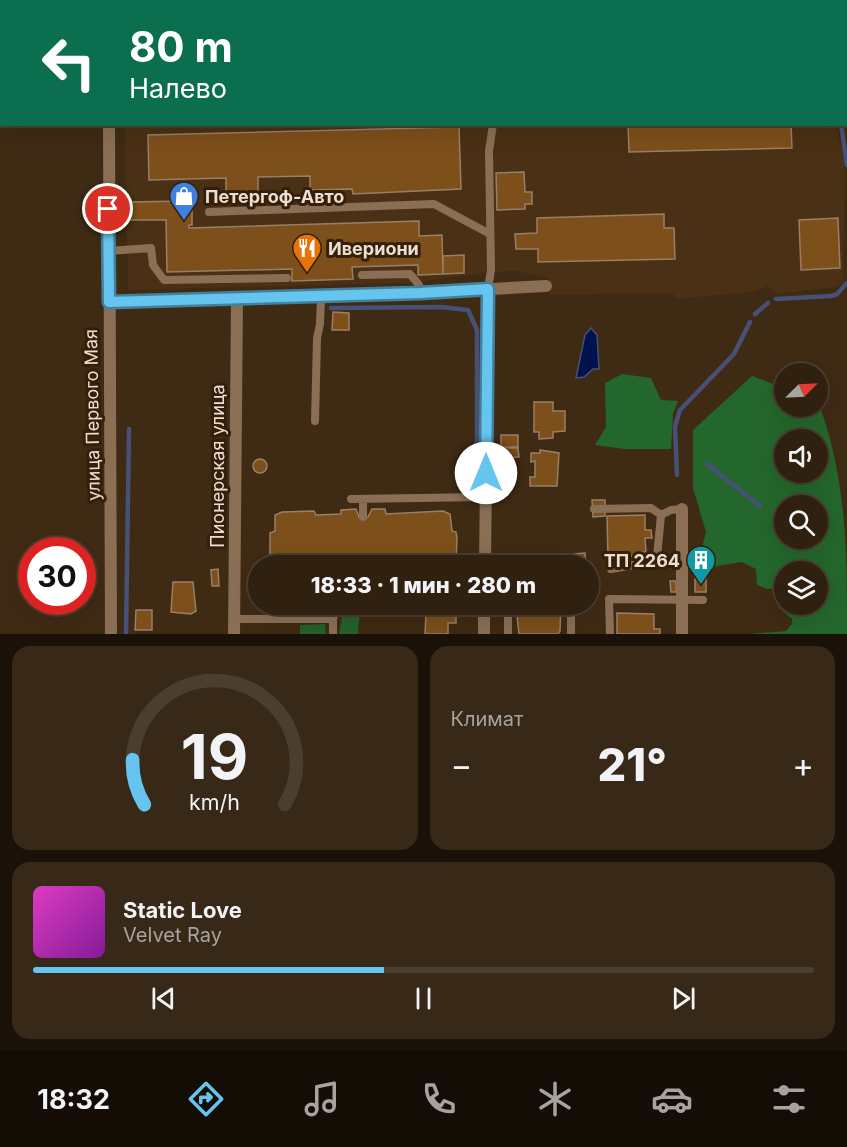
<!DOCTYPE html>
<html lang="ru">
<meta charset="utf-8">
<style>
body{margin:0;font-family:Inter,sans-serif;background:#372818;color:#f1f3f6;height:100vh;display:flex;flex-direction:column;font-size:22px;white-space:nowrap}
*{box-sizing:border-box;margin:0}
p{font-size:20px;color:#a7a39e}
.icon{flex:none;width:33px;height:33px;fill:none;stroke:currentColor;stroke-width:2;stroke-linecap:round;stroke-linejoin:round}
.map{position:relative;height:634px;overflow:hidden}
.drawer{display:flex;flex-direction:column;gap:12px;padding:12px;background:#1a1208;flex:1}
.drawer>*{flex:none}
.guide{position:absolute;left:0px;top:0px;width:848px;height:126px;box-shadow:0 6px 24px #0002,0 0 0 2px #4a3e2f;background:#0b6e4f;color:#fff;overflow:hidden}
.needle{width:39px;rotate:66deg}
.buttons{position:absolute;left:774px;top:363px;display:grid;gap:12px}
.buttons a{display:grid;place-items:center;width:54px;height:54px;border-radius:50%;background:#2f200f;box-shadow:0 6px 24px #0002,0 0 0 2px #4a3e2f;font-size:30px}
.speed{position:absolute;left:18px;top:537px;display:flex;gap:12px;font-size:30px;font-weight:700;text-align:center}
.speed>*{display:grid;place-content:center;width:78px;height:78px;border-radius:50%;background:#2f200f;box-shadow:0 6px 24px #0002,0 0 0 2px #4a3e2f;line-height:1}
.speed .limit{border:9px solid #d22;background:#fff;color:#111}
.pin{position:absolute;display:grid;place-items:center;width:51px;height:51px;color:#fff;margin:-26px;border:3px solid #fff;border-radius:50%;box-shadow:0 2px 6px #0007}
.me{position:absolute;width:66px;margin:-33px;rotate:0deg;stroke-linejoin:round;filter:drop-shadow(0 0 4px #0008)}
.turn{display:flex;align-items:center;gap:21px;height:126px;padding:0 30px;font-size:27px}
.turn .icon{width:78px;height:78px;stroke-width:2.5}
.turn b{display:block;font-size:42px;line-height:51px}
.big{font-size:45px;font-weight:800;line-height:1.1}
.drawer .tile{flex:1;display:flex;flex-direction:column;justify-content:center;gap:9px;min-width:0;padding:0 21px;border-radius:18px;background:#372818}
.drawer .dial{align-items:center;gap:0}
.dial svg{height:156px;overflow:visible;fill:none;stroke:#4a3e2f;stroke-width:7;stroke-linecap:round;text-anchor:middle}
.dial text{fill:#f1f3f6;stroke:none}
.song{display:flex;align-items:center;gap:18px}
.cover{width:72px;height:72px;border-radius:9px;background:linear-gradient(135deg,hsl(310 70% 55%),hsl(290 70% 35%))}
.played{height:6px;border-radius:3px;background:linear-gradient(90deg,#65c5ef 45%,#4a3e2f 45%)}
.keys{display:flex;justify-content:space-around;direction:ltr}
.heat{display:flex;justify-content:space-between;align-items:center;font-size:33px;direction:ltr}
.drawer .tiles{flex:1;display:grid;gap:12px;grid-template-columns:1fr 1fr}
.tile:last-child{grid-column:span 2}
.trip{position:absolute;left:248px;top:555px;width:351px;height:60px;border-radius:30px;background:#2f200f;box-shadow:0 6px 24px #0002,0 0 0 2px #4a3e2f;font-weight:800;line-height:60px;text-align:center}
.tab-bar{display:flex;height:96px;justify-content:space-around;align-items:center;background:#130d06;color:#a7a39e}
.tab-bar .icon{width:42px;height:42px}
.tab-bar .current{color:#65c5ef}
.tab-bar b{font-size:27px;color:#f1f3f6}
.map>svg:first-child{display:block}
</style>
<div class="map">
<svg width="847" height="634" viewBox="0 0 847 634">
<rect width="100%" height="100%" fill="#3f2a14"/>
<!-- built -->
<path fill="#4a3014" d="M125,0H797L798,1L125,2Z
M125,125H836L845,164L843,283L835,287L777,294L768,286L753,292L675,299L673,293L549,295V279L517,271L491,272L410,283L128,290Z"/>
<!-- green -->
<path fill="#25622b" d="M344,605H360L358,634H339Z
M325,624L326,634H300V625Z"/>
<!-- forest -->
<path fill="#24672c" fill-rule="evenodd" d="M622,374L651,378L661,400L678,401L673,414L671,449H624L595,445L606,427L605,383Z
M752,376L784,388V406H818V401C847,479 847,550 847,634H750L786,631L792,624V619L778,607L784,601V604H818V572H784V588L767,589L757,585L756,569L742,562L711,567L701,551L706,532L693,488V430ZM784,440H818V472H784ZM784,506H818V538H784Z"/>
<!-- water -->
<path fill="#00134f" stroke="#475076" stroke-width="1.5" d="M591,328L597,335L599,369H593L584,377L576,378L585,335Z"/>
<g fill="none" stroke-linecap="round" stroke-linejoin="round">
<!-- stream -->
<path stroke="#475076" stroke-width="4.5" d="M799,0V2
M841,124L847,165
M776,299L831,296L837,294L847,283
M331,308L441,307L468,310L477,330V478
M755,314L768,303
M707,464L760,506
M677,475L675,426L680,410L734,354L750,322
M126,634L129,429"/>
</g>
<!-- building -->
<path fill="#7d4f1a" stroke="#997f67" stroke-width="1.5" d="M220,0H281V2H220Z
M516,0H715V2H516Z
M628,124H791L792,148L629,152Z
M459,127L461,189L353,194L352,189L310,190V176L258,177V194L226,195V178L149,180L148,135Z
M524,172L525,192H532V204H525V209L497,210L496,173Z
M188,201V207H192V225H189V228L419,221V236L442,235L443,274L418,275V265L352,267L353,279L292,281V269L167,272L166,220H129L128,202Z
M664,214V228H674L675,259L538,262V249H516L515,234L537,233V218Z
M838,218L840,268L801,270L799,220Z
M464,255V273L443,274V256Z
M333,312L349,313V330H332Z
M534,402H553V411H565V431L553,432V438L539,439V432H534Z
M501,435H518V447H501Z
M501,448H518L519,457L501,458Z
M540,450L559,453L557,486H530V477H535V461L531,462V453H540Z
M253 466a7 7 0 1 1 14 0a7 7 0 1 1-14 0Z
M592,500H605V516L593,517Z
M356,509L359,517H368L372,509H385L386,514L443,511L450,514L452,531L456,532L457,537L456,565L417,566L410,558L367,557L316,560L310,562L309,566L270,565V533L275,531V515L282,512L314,511L316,515L341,514V510Z
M645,515V530H651L652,538H645L646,552H638V556L608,557L607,516Z
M585,553L586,566H573V554Z
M218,569L219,586H212L211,570Z
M695,579H706V592H695Z
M670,581H676V592H671Z
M173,582H193L196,611L191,614L171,612Z
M520,604H561L560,631L558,634H519L517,616Z
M136,610H152V630H135Z
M456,612V623H448V634H425L426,613Z
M617,613L654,614V629H660V634H617Z"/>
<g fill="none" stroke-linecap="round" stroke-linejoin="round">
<!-- service -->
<path stroke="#8a6f55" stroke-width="8" d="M494,0V2
M209,212L434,204L490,234
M108,251L151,248L153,265L164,280L287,278
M362,275L410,274L419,285L420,293
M488,289L491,270L489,151L493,124
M315,421L317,338L320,324L321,296
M351,499L486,497
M363,499V517
M594,509L651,508L661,515
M363,566V557
M611,569L650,562L657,557L661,515L671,510L682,509
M571,604V634
M234,619H333
M333,634V619L338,604
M508,634V604
M610,634L609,599L703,600"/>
<!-- minor -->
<path stroke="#8a6f55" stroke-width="12" d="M109,302L420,293L546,286
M682,509V634
M485,566L488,289
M234,634L237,298
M484,634V604"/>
<!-- tertiary -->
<path stroke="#8a6f55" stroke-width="12" d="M110,2V0
M109,124L111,634"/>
<!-- rail -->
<path stroke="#baaa9a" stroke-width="4.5" stroke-dasharray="12 6" stroke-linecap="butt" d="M813,0L814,2
M837,0V2
M846,44L847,49
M846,87L847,90"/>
</g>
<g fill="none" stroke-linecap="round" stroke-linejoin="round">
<!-- route casing -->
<g stroke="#42809b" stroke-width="15">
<path id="route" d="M108,209L109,302L420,293L488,289L486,473"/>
</g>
<!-- route -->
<use href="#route" stroke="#65c5ef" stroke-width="10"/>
</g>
<!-- icons -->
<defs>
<g id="shop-pin" transform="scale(1.5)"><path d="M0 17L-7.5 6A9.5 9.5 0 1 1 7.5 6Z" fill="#3f7fe0" stroke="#34200a"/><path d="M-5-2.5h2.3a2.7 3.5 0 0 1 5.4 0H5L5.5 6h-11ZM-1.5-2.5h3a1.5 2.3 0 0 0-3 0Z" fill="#fff"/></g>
<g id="restaurant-pin" transform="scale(1.5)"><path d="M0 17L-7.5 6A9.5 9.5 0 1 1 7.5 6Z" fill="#e8710a" stroke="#34200a"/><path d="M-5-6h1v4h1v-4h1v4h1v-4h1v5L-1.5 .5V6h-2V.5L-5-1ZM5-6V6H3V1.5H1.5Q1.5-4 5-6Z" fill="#fff"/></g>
<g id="building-pin" transform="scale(1.5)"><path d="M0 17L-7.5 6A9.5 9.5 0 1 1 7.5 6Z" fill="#0f9aa8" stroke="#34200a"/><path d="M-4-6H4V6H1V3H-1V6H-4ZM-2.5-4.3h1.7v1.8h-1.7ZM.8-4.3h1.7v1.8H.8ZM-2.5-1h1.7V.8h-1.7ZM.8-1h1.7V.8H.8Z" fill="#fff"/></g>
</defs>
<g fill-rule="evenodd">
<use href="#shop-pin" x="184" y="196"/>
<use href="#restaurant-pin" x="307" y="248"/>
<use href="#building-pin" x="701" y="560"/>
</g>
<g text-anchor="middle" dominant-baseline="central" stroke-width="6" stroke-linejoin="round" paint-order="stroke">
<!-- poi labels -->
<g font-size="18" font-weight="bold" fill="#ecded1" stroke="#34200a" text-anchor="start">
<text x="205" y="196">Петергоф-Авто</text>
<text x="328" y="248">Ивериони</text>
<text x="680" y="560" text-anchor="end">ТП 2264</text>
</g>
<!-- street labels -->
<g font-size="18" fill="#ecded1" stroke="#34200a">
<text transform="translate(92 415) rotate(-91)">улица Первого Мая</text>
<text transform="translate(217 466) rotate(-90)">Пионерская улица</text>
</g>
</g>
</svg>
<div class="buttons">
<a><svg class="needle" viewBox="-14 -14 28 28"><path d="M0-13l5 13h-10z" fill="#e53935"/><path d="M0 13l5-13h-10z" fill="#a7a39e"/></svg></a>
<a><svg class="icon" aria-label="sound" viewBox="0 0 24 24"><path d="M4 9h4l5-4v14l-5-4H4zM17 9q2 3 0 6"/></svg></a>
<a><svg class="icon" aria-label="search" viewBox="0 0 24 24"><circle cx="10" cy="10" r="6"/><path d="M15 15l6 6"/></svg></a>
<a><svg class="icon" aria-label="layers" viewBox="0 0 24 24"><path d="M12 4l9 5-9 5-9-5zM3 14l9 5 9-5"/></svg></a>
</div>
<div class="speed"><div class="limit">30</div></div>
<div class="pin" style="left:108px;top:209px;background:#d93025"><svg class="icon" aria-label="arrive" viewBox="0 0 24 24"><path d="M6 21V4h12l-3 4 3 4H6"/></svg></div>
<svg class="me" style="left:486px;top:473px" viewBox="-20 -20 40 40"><circle r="19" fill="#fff"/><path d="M0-13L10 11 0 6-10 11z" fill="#65c5ef"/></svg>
<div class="trip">18:33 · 1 мин · 280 m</div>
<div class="guide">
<div class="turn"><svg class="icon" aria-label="left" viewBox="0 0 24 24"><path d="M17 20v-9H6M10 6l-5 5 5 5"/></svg><div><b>80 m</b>Налево</div></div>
</div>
</div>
<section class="drawer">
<div class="tiles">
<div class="tile dial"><svg viewBox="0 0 100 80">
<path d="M14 69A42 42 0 1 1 86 69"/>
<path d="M14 69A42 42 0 0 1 8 46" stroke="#65c5ef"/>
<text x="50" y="56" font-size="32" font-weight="700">19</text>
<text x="50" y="72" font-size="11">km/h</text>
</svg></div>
<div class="tile"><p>Климат</p>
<div class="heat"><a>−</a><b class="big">21°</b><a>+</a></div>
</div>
<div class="tile">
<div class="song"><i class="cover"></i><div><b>Static Love</b><p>Velvet Ray</p></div></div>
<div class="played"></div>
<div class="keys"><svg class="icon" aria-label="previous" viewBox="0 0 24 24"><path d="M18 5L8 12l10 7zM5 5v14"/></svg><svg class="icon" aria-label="pause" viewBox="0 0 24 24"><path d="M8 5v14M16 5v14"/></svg><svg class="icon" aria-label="next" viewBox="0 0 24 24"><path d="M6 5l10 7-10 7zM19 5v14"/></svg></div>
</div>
</div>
</section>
<nav class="tab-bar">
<b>18:32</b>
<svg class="icon current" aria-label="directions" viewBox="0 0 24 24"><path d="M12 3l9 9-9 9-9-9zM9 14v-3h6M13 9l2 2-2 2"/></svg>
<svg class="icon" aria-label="music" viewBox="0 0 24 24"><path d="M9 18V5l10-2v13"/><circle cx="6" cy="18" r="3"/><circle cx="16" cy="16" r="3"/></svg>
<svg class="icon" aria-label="phone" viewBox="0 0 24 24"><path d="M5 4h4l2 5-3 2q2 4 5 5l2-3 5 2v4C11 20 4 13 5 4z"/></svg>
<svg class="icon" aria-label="climate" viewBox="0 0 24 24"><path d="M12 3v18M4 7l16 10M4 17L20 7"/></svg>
<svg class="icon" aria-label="car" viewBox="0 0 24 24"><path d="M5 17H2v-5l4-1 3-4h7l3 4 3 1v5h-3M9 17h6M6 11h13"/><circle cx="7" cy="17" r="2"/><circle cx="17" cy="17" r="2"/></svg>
<svg class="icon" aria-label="filters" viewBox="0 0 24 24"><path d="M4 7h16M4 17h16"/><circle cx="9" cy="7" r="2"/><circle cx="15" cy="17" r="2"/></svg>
</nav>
